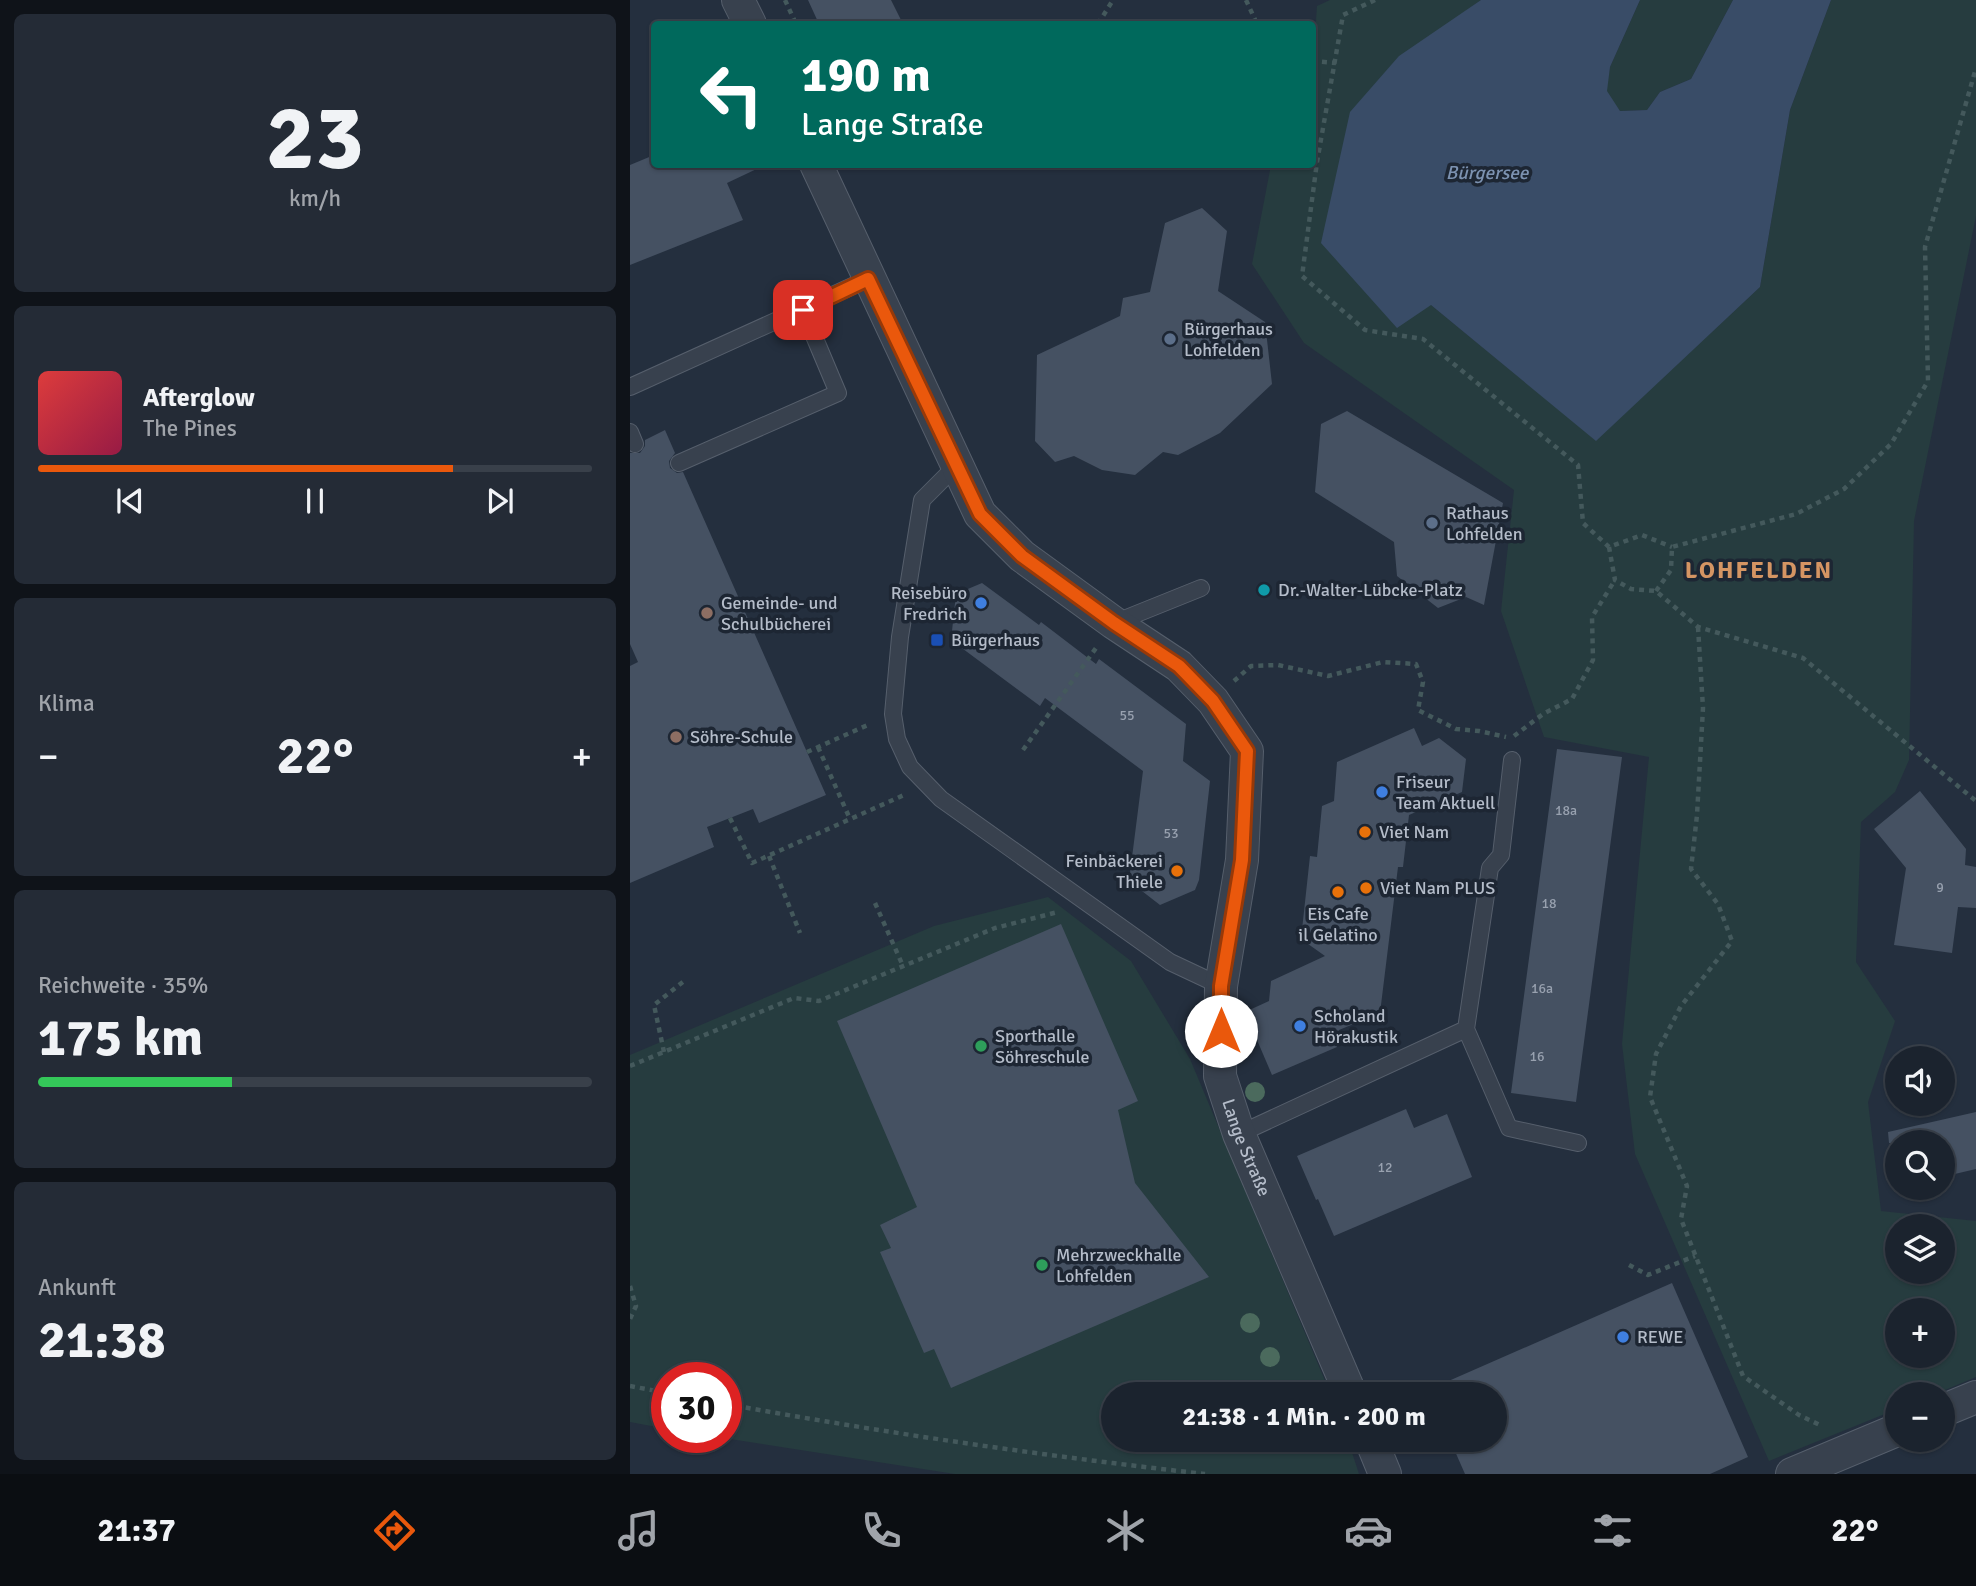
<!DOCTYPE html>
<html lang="de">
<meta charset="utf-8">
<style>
body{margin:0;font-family:Signika,sans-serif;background:#242b36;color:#f1f3f6;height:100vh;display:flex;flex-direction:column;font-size:26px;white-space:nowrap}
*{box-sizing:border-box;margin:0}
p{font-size:23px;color:#a0a4aa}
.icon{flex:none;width:38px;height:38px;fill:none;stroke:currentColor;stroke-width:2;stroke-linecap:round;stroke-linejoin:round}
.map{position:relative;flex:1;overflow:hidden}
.sheet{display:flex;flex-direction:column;gap:14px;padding:14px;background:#0f1319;width:630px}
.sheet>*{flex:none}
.top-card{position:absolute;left:21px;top:21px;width:665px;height:147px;border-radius:7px;box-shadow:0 2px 5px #0004,0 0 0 2px #39404a;background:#00695c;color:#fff;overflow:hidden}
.tools{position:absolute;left:1255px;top:1046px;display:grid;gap:14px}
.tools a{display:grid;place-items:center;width:70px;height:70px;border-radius:50%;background:#1b232e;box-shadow:0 2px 5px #0004,0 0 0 2px #39404a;font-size:35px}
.speed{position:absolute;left:21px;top:1362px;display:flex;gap:14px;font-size:35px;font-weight:700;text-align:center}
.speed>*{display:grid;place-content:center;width:91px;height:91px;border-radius:50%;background:#1b232e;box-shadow:0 2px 5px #0004,0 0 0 2px #39404a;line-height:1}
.speed .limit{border:10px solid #d22;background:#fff;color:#111}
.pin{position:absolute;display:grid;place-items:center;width:60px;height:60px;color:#fff;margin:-30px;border-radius:14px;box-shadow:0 4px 10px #0006}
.me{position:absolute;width:77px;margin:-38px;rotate:0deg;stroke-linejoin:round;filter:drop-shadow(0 0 5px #0008)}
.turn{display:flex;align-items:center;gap:24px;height:147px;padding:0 35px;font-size:32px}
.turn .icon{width:91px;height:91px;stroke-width:2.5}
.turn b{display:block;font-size:49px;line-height:60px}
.big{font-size:52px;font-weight:700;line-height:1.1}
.sheet .card{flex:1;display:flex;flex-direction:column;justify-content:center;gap:10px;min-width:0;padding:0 24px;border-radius:10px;background:#242b36}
.sheet .dial{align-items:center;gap:0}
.dial b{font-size:91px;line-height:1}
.song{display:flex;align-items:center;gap:21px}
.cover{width:84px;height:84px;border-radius:10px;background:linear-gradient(135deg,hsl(0 70% 55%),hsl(340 70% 35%))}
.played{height:7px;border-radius:4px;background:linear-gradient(90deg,#ea580c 75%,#39404a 75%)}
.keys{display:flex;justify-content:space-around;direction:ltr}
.heat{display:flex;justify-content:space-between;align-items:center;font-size:38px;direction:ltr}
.charge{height:10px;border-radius:5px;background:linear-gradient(90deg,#34c759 35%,#39404a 0)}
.trip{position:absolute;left:471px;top:1382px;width:406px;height:70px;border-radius:35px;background:#1b232e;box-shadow:0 2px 5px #0004,0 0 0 2px #39404a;font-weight:700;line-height:70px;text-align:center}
.tabs{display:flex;height:112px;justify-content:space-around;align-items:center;background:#0b0e12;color:#a0a4aa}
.tabs .icon{width:49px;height:49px}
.tabs .selected{color:#ea580c}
.tabs b{font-size:32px;color:#f1f3f6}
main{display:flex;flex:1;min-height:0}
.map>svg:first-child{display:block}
</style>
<main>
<section class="sheet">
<div class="card dial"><b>23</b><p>km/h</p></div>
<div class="card">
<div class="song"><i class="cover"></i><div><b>Afterglow</b><p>The Pines</p></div></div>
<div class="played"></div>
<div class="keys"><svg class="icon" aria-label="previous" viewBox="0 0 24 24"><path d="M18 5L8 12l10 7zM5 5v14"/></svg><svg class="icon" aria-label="pause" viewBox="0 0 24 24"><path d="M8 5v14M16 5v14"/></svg><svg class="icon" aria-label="next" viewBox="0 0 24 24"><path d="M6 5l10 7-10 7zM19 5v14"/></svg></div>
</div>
<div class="card"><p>Klima</p>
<div class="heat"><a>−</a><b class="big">22°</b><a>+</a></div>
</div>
<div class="card"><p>Reichweite · 35%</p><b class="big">175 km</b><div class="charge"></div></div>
<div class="card"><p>Ankunft</p><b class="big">21:38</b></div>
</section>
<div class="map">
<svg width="1346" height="1474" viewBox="0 0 1346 1474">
<rect width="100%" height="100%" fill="#242f3e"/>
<!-- green -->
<path fill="#263c3f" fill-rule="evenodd" d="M700,0H851L836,11L801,305L966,440L1130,287L1160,110L1201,0H1346V216L1284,521L1279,760L1265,792L1231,822L1226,962L1265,1021L1238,1102L1251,1211L1346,1221V1377L1303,1395H1267V1409L1139,1461L1005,1154L992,1044L1019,757L914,737L871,611L884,490L674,343L622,264L641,165L682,164V38L685,36L687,6ZM1267,1227H1312V1272H1267ZM1267,1311H1312V1356H1267Z
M1010,0H1103L1061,79L1030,92L1017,110L990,111L976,92L980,67Z
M418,897L501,961L560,1059L701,1395H483V1440H718L729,1474H325L87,1437H96V1377H37V1429L0,1422V1055L304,926Z"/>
<!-- water -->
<path fill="#394c67" d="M851,0H1010L980,67L977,91L990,111L1017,110L1030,92L1061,79L1103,0H1201L1160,110L1130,287L966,441L801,305L767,328L691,243L720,112L769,56Z"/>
<!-- building -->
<path fill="#455162" d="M178,0H261L273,24H189Z
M24,155V164H137L97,183L113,220L0,265V165Z
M572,208L597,231L588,291L635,322L642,384L590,433L548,455L533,452L505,475L472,470L444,456L425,462L405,441L407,355L490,316L493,298L520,292L535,223Z
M717,411L873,503L854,605L836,597L808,608L767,576L764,542L685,492L691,424Z
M35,430L45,453L39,461L40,468L47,473L53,472L196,795L129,823L123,809L77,827L84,847L0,883V666L8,662L0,644V453H10L15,446V440Z
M352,583L409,625L411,622L466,664L469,659L556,724L553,761L580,781L569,880L565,890L530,905L499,881L513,771L415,698L410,706L321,640L326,594Z
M784,728L792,746L809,738L836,759L832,792L779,815L773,867H768L750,1013L709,1030L707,1047L642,1075L615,1012L639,1001L641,981L695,956L671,939L680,856L687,857L692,806L704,801L707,762Z
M927,749L992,757L946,1102L881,1093Z
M1290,791L1336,849L1335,865L1346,867V908L1328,907L1322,953L1264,945L1276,868L1244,829Z
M431,924L508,1101L488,1110L505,1183L579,1277L321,1388L304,1349L294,1353L250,1252L261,1248L250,1225L287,1207L207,1021Z
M776,1109L784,1128L817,1114L842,1177L704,1236L688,1199L686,1200L667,1156Z
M1346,1112V1169L1312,1177V1143H1259L1258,1132Z
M1042,1283L1118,1457L1080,1474H835L820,1440H864V1395H800L798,1390Z"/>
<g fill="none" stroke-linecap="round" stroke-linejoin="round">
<!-- service casing -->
<g stroke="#565f6c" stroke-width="18">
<path id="service" d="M0,387L238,279
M0,432L5,444
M49,463L208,393L173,310
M326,466L292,500L270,637L263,714L267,739L280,767L311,799L540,962L591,986
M484,623L571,588
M836,1029L879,1128L948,1143
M609,1134L836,1029L860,868L871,855L882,760"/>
</g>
<!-- minor casing -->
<g stroke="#565f6c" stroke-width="34">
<g id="minor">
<path d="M108,0L120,24"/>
<path id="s1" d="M186,164L350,514L392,556L484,623L549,666L583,701L617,751L612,860L591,986L590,1076L609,1134L721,1395"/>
<path d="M1312,1411L1346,1397"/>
<path d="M741,1440L755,1474"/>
<path d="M1162,1474L1267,1430"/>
</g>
</g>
<!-- path -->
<path stroke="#44595c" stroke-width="4.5" stroke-dasharray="5 5" stroke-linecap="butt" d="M155,0L166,24
M616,0L627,24
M745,0L713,15L687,162L672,276L735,330L793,339L948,465L953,523L979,547L1012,535L1042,547
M468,24L483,0
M682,61L706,63
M979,547L985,580L1001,589L1026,591L1068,627L1173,658L1346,801
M1026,591L1041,570L1042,547L1166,514L1214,489L1261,444L1298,381L1295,247L1346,68
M1068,627L1073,708L1067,815L1061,869L1088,904L1102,941L1051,1006L1026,1054L1020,1097L1057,1186L1051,1219L1113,1376L1169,1415L1192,1426
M604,681L621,666L648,665L698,676L753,662L786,664L793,682L788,710L826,729L849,731L876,737
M884,736L913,714L942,699L963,660L962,617L985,580
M188,747L220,819
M393,750L466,648
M177,752L240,724
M100,818L122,863L274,795
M139,856L170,933
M245,903L273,966
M34,1052L24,1005L54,981
M0,1066L164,998L189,1001L365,928L428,912
M999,1265L1018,1275L1065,1256
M0,1286L6,1306L0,1319
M0,1386L37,1393
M96,1404C255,1433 415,1456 575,1474"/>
<!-- service -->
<use href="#service" stroke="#38414e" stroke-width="16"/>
<!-- minor -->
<use href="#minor" stroke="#38414e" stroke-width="32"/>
</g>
<!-- trees -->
<g fill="#4b6a5d">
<circle cx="625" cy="1092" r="10"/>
<circle cx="620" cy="1323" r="10"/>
<circle cx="640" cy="1357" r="10"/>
</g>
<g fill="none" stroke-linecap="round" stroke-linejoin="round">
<!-- route casing -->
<g stroke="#983908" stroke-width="18">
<path id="route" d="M173,310L238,279L350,514L392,556L484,623L549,666L583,701L617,751L612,860L591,986V1031"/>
</g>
<!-- route -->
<use href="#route" stroke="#ea580c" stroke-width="12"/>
</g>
<!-- markers -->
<g fill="#5c6f8a" stroke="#1d2633" stroke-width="2.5">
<circle cx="540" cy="339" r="7"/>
<circle cx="802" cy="523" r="7"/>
</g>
<circle fill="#0f9aa8" stroke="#1d2633" stroke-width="2.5" cx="634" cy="590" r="7"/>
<g fill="#3f7fe0" stroke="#1d2633" stroke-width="2.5">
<circle cx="351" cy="603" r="7"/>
<circle cx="752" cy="792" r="7"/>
<circle cx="670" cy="1026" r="7"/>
<circle cx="993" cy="1337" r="7"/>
</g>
<g fill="#8d6e63" stroke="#1d2633" stroke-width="2.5">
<circle cx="77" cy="613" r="7"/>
<circle cx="46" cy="737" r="7"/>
</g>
<rect fill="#1a4fb4" stroke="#1d2633" stroke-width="2.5" x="300" y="633" width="14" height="14" rx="3.5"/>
<g fill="#e8710a" stroke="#1d2633" stroke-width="2.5">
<circle cx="735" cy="832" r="7"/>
<circle cx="547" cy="871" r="7"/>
<circle cx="736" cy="888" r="7"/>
<circle cx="708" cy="892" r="7"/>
</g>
<g fill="#2e9e5b" stroke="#1d2633" stroke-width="2.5">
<circle cx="351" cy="1046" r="7"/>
<circle cx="412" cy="1265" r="7"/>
</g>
<g text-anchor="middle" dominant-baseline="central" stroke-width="7" stroke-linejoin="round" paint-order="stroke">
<!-- number labels -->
<g font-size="14" fill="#98a1af">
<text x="497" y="715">55</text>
<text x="936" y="810">18a</text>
<text x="541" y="833">53</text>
<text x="1310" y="887">9</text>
<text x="919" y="903">18</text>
<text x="912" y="988">16a</text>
<text x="907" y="1056">16</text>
<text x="755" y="1167">12</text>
</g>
<!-- poi labels -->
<g font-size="18" fill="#b4bcc9" stroke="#1d2633" text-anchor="start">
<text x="554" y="329">Bürgerhaus<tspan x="554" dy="21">Lohfelden</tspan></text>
<text x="816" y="513">Rathaus<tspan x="816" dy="21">Lohfelden</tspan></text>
<text x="648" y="590">Dr.-Walter-Lübcke-Platz</text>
<text x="337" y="593" text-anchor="end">Reisebüro<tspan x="337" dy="21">Fredrich</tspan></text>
<text x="91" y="603">Gemeinde- und<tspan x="91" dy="21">Schulbücherei</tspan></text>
<text x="321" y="640">Bürgerhaus</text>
<text x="60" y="737">Söhre-Schule</text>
<text x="766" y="782">Friseur<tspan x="766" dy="21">Team Aktuell</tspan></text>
<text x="749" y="832">Viet Nam</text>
<text x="533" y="861" text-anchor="end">Feinbäckerei<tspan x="533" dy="21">Thiele</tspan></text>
<text x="750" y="888">Viet Nam PLUS</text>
<text x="708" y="914" text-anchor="middle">Eis Cafe<tspan x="708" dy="21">il Gelatino</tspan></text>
<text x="684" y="1016">Scholand<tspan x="684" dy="21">Hörakustik</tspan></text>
<text x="365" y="1036">Sporthalle<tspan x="365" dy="21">Söhreschule</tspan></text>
<text x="426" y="1255">Mehrzweckhalle<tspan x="426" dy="21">Lohfelden</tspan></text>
<text x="1007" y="1337">REWE</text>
</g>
<!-- street labels -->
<g font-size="18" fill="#b4bcc9" stroke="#1d2633">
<text stroke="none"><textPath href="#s1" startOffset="1150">Lange Straße</textPath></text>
</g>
<!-- water labels -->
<g font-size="19" font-style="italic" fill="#7c92b1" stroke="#1d2633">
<text x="857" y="173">Bürgersee</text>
</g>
<!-- district labels -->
<g font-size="24" font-weight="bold" letter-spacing="2" fill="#d59563" stroke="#1d2633">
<text x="1129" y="570">LOHFELDEN</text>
</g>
</g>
</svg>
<div class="tools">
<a><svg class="icon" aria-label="sound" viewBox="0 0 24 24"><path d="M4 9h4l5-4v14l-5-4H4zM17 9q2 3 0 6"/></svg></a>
<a><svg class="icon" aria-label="search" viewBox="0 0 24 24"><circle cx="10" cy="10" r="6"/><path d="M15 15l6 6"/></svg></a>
<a><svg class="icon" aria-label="layers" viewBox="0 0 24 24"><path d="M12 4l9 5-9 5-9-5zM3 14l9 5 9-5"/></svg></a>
<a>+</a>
<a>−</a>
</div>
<div class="speed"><div class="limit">30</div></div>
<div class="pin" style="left:173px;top:310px;background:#d93025"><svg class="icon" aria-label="arrive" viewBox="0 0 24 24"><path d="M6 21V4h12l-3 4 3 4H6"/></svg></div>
<svg class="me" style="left:591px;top:1031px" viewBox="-20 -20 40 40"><circle r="19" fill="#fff"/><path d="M0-13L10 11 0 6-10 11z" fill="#ea580c"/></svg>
<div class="trip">21:38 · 1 Min. · 200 m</div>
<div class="top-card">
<div class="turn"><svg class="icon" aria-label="left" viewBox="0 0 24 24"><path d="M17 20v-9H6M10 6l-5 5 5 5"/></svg><div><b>190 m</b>Lange Straße</div></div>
</div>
</div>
</main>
<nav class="tabs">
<b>21:37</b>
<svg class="icon selected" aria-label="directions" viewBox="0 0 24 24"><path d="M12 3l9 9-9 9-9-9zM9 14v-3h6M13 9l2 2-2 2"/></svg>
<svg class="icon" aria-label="music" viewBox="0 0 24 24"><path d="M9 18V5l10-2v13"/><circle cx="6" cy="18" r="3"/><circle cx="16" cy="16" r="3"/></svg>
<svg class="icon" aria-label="phone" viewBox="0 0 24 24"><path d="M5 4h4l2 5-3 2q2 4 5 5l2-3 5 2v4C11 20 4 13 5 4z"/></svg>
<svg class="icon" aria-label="climate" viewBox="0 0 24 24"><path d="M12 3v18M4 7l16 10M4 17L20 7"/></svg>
<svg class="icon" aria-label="car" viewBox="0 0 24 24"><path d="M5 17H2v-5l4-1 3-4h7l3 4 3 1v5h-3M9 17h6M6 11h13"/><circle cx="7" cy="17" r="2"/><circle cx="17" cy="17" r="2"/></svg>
<svg class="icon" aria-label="filters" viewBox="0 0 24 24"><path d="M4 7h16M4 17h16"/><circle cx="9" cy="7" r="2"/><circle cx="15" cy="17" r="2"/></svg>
<b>22°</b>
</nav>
